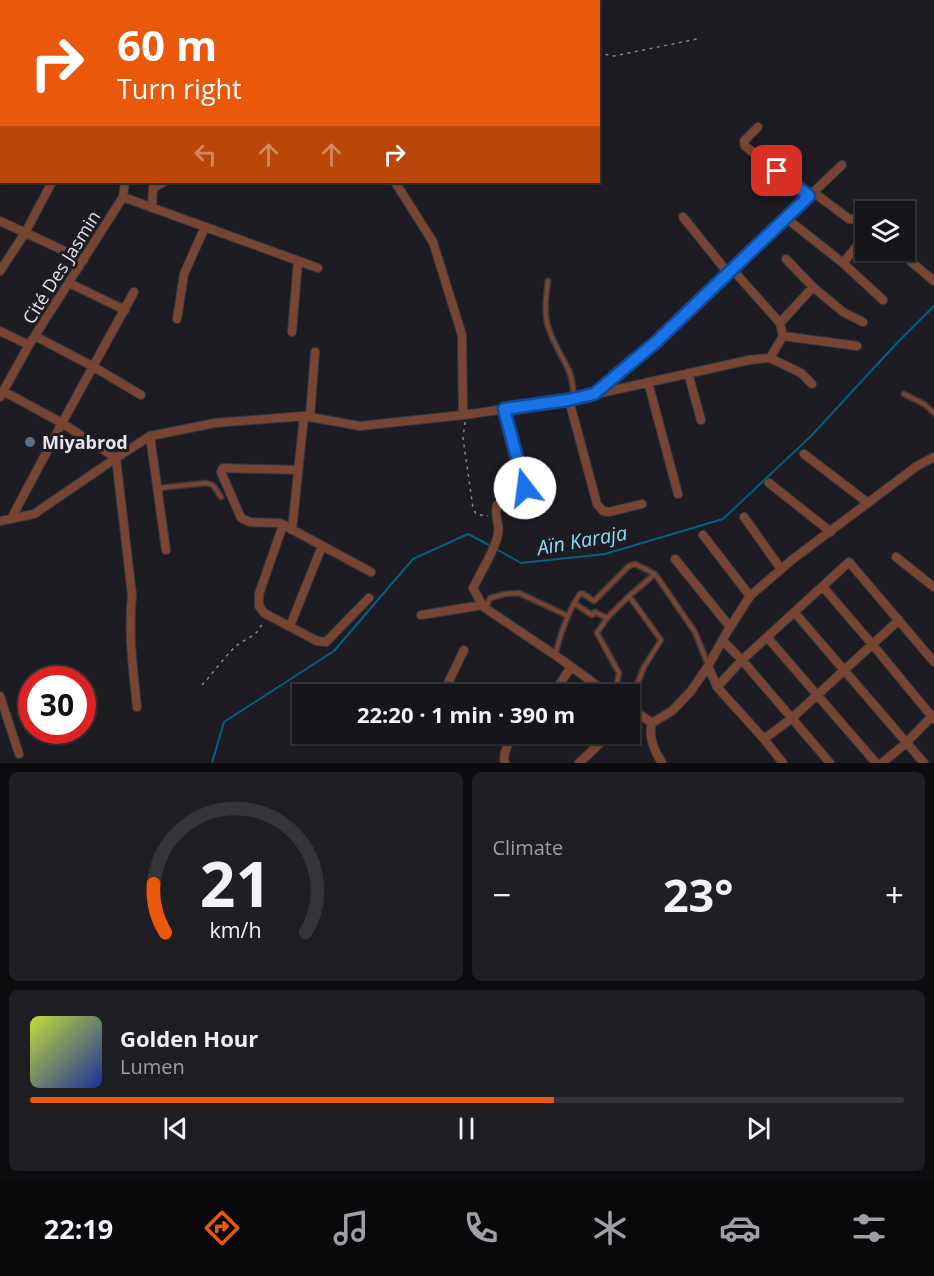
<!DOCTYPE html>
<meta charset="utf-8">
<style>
body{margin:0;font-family:"Open Sans",sans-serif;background:#1f1e23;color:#f1f3f6;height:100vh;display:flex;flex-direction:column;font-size:22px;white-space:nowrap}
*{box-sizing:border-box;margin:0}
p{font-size:20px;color:#9e9fa2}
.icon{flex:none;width:33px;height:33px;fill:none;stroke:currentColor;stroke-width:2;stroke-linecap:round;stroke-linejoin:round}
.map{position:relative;height:763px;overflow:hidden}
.details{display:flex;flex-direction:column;gap:9px;padding:9px;background:#0c0c0e;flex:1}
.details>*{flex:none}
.banner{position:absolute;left:0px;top:0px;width:600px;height:183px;box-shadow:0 2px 4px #0004,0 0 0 2px #353439;background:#ea580c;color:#fff;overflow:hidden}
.controls{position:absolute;left:855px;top:201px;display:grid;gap:12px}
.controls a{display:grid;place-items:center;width:60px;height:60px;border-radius:0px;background:#16151a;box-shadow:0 2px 4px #0004,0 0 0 2px #353439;font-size:30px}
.speed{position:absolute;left:18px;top:666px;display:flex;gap:12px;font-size:30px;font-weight:700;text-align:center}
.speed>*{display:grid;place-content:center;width:78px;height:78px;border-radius:50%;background:#16151a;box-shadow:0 2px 4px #0004,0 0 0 2px #353439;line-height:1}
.speed .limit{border:9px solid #d22;background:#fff;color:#111}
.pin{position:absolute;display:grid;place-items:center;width:51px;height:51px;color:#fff;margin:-26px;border-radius:12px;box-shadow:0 3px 9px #0006}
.me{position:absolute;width:66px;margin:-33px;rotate:345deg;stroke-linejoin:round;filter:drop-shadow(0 0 4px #0008)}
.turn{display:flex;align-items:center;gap:21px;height:126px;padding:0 18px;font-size:27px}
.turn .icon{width:78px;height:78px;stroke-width:2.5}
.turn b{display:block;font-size:42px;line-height:51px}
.lanes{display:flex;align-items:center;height:57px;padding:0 18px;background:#0003;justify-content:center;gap:30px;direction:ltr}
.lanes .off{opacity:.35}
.big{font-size:45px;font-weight:700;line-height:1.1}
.details .widget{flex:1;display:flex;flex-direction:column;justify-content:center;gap:9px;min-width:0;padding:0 21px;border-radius:9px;background:#1f1e23}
.details .dial{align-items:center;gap:0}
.dial svg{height:156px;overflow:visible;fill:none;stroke:#353439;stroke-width:7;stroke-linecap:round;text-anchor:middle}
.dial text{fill:#f1f3f6;stroke:none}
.song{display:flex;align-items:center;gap:18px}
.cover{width:72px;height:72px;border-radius:9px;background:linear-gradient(135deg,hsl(70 70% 55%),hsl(230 70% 35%))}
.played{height:6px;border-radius:3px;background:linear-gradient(90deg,#ea580c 60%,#353439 60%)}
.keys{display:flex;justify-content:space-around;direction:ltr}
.heat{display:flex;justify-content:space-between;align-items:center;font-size:33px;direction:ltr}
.details .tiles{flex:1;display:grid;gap:9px;grid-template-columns:1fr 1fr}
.widget:last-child{grid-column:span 2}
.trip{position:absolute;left:292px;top:684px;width:348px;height:60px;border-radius:0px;background:#16151a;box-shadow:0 2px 4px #0004,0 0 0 2px #353439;font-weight:700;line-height:60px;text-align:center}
.tabs{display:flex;height:96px;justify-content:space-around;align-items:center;background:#09080a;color:#9e9fa2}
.tabs .icon{width:42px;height:42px}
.tabs .selected{color:#ea580c}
.tabs b{font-size:27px;color:#f1f3f6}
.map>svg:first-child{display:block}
</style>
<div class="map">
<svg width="934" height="763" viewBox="0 0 934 763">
<rect width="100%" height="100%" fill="#1e1c23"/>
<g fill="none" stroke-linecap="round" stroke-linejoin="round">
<!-- stream -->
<path stroke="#05617f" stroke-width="2" d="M496,549L521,563L605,554L723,519L811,436L897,343L934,306
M212,763L224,722L334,651L413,559L468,534L491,546"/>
<!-- lane casing -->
<g stroke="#3a383f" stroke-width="7">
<path id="lane" d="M0,95L2,96
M548,281C546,294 544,310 547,323C551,340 562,355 569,371C573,380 573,389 574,399
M904,394L924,404L934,413
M159,488L206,483L213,485L221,497
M574,603L592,615L595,612L607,618
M486,607L490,598L505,594L519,593L568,616
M555,655C561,633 567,614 579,595L582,593L594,601L629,566L635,564L655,574
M615,694L619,673L597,633L607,618L629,596
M630,702L644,667L661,640L629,596L655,574L695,632L708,665"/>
</g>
<!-- street casing -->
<g stroke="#3a383f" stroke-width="10">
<path id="street" d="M1,0L5,2
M220,0L222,2
M65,2V0
M121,2L122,0
M177,2L178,0
M758,127L744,141L745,146L809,196
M0,148H2
M395,182L433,242L462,335L463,415
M813,192L849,219H859L866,225
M123,197L318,268
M152,208L153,188L164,182
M683,217L728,273
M786,218L843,263L883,300
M0,221L84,260
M897,250L934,281
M786,259L813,287L843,312L863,322
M843,263L866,235
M732,269L780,323
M0,271L25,233L52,182
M69,283L125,310
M177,319L184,274L205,227
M0,331L29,345
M292,332L298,261
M35,336L94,367L141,395
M783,336L857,346
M770,358L783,336L780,323L813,287
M688,373L701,420
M648,382L678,494
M3,391L62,423L116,458L132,595C128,633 133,669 137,707
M596,392L656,342L842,165
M0,397L29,345L123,197L125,182
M569,400L597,504L603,511L609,512L642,504
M504,409L525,488L522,495L497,505C494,517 500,524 498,534C496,548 480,574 473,588L480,601L485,608L555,655L609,694
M310,417L315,352
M150,436L166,550
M804,454L868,503
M298,470L223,468L221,472L241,518L250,522L280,523L371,572
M769,483L831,532
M744,517L781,569
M11,519L62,423L134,292
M0,521L34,514L116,458L150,436L215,423L304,416L360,426L463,415L569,400L749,360L770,358L801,373L812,384
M283,525L259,594V606L264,613L317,641L326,642L369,598
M292,530L304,416
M703,535L750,596
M896,557L934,587
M675,559L730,627
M823,587L872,644L934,719
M795,613L924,763
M421,615L483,605
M290,626L322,546
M767,637L876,763
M722,640L742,660L830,763
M708,666L717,687L764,739L783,763
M717,687L742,660L849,562L934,662
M445,694L449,681L464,650
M553,694L571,667
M0,696L19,754
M630,708L652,723
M764,739L792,718L899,620
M505,763C502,754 509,739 517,734
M579,763L610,734
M662,763C655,752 648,736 652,723L672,711L691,691L708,666L727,632L750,596L793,559L917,466L934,457
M882,763L906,743L933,715"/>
</g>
<!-- path -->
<path stroke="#8a898f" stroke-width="1.5" stroke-dasharray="3 4.5" stroke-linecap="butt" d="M572,2V0
M598,53L614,56L697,39
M465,422L463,438L473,508L476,514L488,516
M202,685C213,673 223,659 234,648C243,639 260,636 262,622"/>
<!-- lane -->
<use href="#lane" stroke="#794533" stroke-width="4"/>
<!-- street -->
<use href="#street" stroke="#794533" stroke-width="8"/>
</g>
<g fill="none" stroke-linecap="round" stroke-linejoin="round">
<!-- route casing -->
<g stroke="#114b97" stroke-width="15">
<path id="route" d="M525,488L504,409L568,400L594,394L656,342L809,196L777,171"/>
</g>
<!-- route -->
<use href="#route" stroke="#1a73e8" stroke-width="10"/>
</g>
<!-- markers -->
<circle fill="#5c6f8a" stroke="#1e1c23" stroke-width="2" cx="30" cy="442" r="6"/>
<g text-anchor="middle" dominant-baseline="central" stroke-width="6" stroke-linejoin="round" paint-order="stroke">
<!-- street labels -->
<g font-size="18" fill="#e6e5ea" stroke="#1e1c23">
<text transform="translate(61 267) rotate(-58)">Cité Des Jasmin</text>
</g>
<!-- poi labels -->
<g font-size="18" font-weight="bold" fill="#e6e5ea" stroke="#1e1c23" text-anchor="start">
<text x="42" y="442">Miyabrod</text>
</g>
<!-- water labels -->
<g font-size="20" font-style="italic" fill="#91d9f9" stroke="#1e1c23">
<text transform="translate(582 540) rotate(-10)">Aïn Karaja</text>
</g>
</g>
</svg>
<div class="controls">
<a><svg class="icon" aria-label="layers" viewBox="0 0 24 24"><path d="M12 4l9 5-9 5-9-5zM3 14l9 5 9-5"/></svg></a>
</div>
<div class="speed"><div class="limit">30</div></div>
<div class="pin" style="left:777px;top:171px;background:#d93025"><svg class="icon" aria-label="arrive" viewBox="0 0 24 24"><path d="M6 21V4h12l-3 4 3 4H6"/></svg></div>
<svg class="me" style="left:525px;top:488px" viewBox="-20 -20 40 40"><circle r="19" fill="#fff"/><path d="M0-13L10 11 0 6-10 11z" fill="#1a73e8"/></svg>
<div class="trip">22:20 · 1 min · 390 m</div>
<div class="banner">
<div class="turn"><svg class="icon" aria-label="right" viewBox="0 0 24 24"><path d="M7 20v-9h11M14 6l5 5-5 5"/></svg><div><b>60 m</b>Turn right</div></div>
<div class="lanes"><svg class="icon off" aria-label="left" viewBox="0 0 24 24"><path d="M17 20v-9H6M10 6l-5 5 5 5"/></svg><svg class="icon off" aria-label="ahead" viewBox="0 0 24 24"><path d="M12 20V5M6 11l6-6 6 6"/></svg><svg class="icon off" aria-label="ahead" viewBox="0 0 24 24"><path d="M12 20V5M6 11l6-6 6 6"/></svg><svg class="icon" aria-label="right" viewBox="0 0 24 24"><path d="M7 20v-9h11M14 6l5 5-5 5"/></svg></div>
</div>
</div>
<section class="details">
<div class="tiles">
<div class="widget dial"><svg viewBox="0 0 100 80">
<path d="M14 69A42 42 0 1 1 86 69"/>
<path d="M14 69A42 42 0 0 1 8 44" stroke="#ea580c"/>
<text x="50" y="56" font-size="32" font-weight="700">21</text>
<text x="50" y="72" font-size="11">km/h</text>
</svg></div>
<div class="widget"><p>Climate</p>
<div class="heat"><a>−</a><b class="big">23°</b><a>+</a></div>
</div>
<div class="widget">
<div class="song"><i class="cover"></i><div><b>Golden Hour</b><p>Lumen</p></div></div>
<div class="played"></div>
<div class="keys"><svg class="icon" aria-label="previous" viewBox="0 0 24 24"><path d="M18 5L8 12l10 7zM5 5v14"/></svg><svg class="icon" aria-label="pause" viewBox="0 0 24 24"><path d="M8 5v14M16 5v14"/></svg><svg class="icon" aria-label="next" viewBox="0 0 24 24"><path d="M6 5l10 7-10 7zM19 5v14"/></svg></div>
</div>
</div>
</section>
<nav class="tabs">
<b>22:19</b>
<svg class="icon selected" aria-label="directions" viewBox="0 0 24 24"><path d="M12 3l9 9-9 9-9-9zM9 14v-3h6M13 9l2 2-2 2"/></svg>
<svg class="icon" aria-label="music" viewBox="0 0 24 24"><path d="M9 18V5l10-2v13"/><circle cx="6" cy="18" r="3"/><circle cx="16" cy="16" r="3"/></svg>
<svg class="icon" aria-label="phone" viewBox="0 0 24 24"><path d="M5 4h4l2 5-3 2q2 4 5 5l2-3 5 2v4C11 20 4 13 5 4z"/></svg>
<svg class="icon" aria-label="climate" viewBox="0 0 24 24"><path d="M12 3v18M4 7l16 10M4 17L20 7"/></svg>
<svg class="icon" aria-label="car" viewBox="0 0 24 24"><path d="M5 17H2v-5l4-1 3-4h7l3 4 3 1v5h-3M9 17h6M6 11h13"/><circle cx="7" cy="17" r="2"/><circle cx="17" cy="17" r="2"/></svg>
<svg class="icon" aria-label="filters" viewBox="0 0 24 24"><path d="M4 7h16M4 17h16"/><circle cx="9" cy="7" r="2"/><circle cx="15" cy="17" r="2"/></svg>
</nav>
